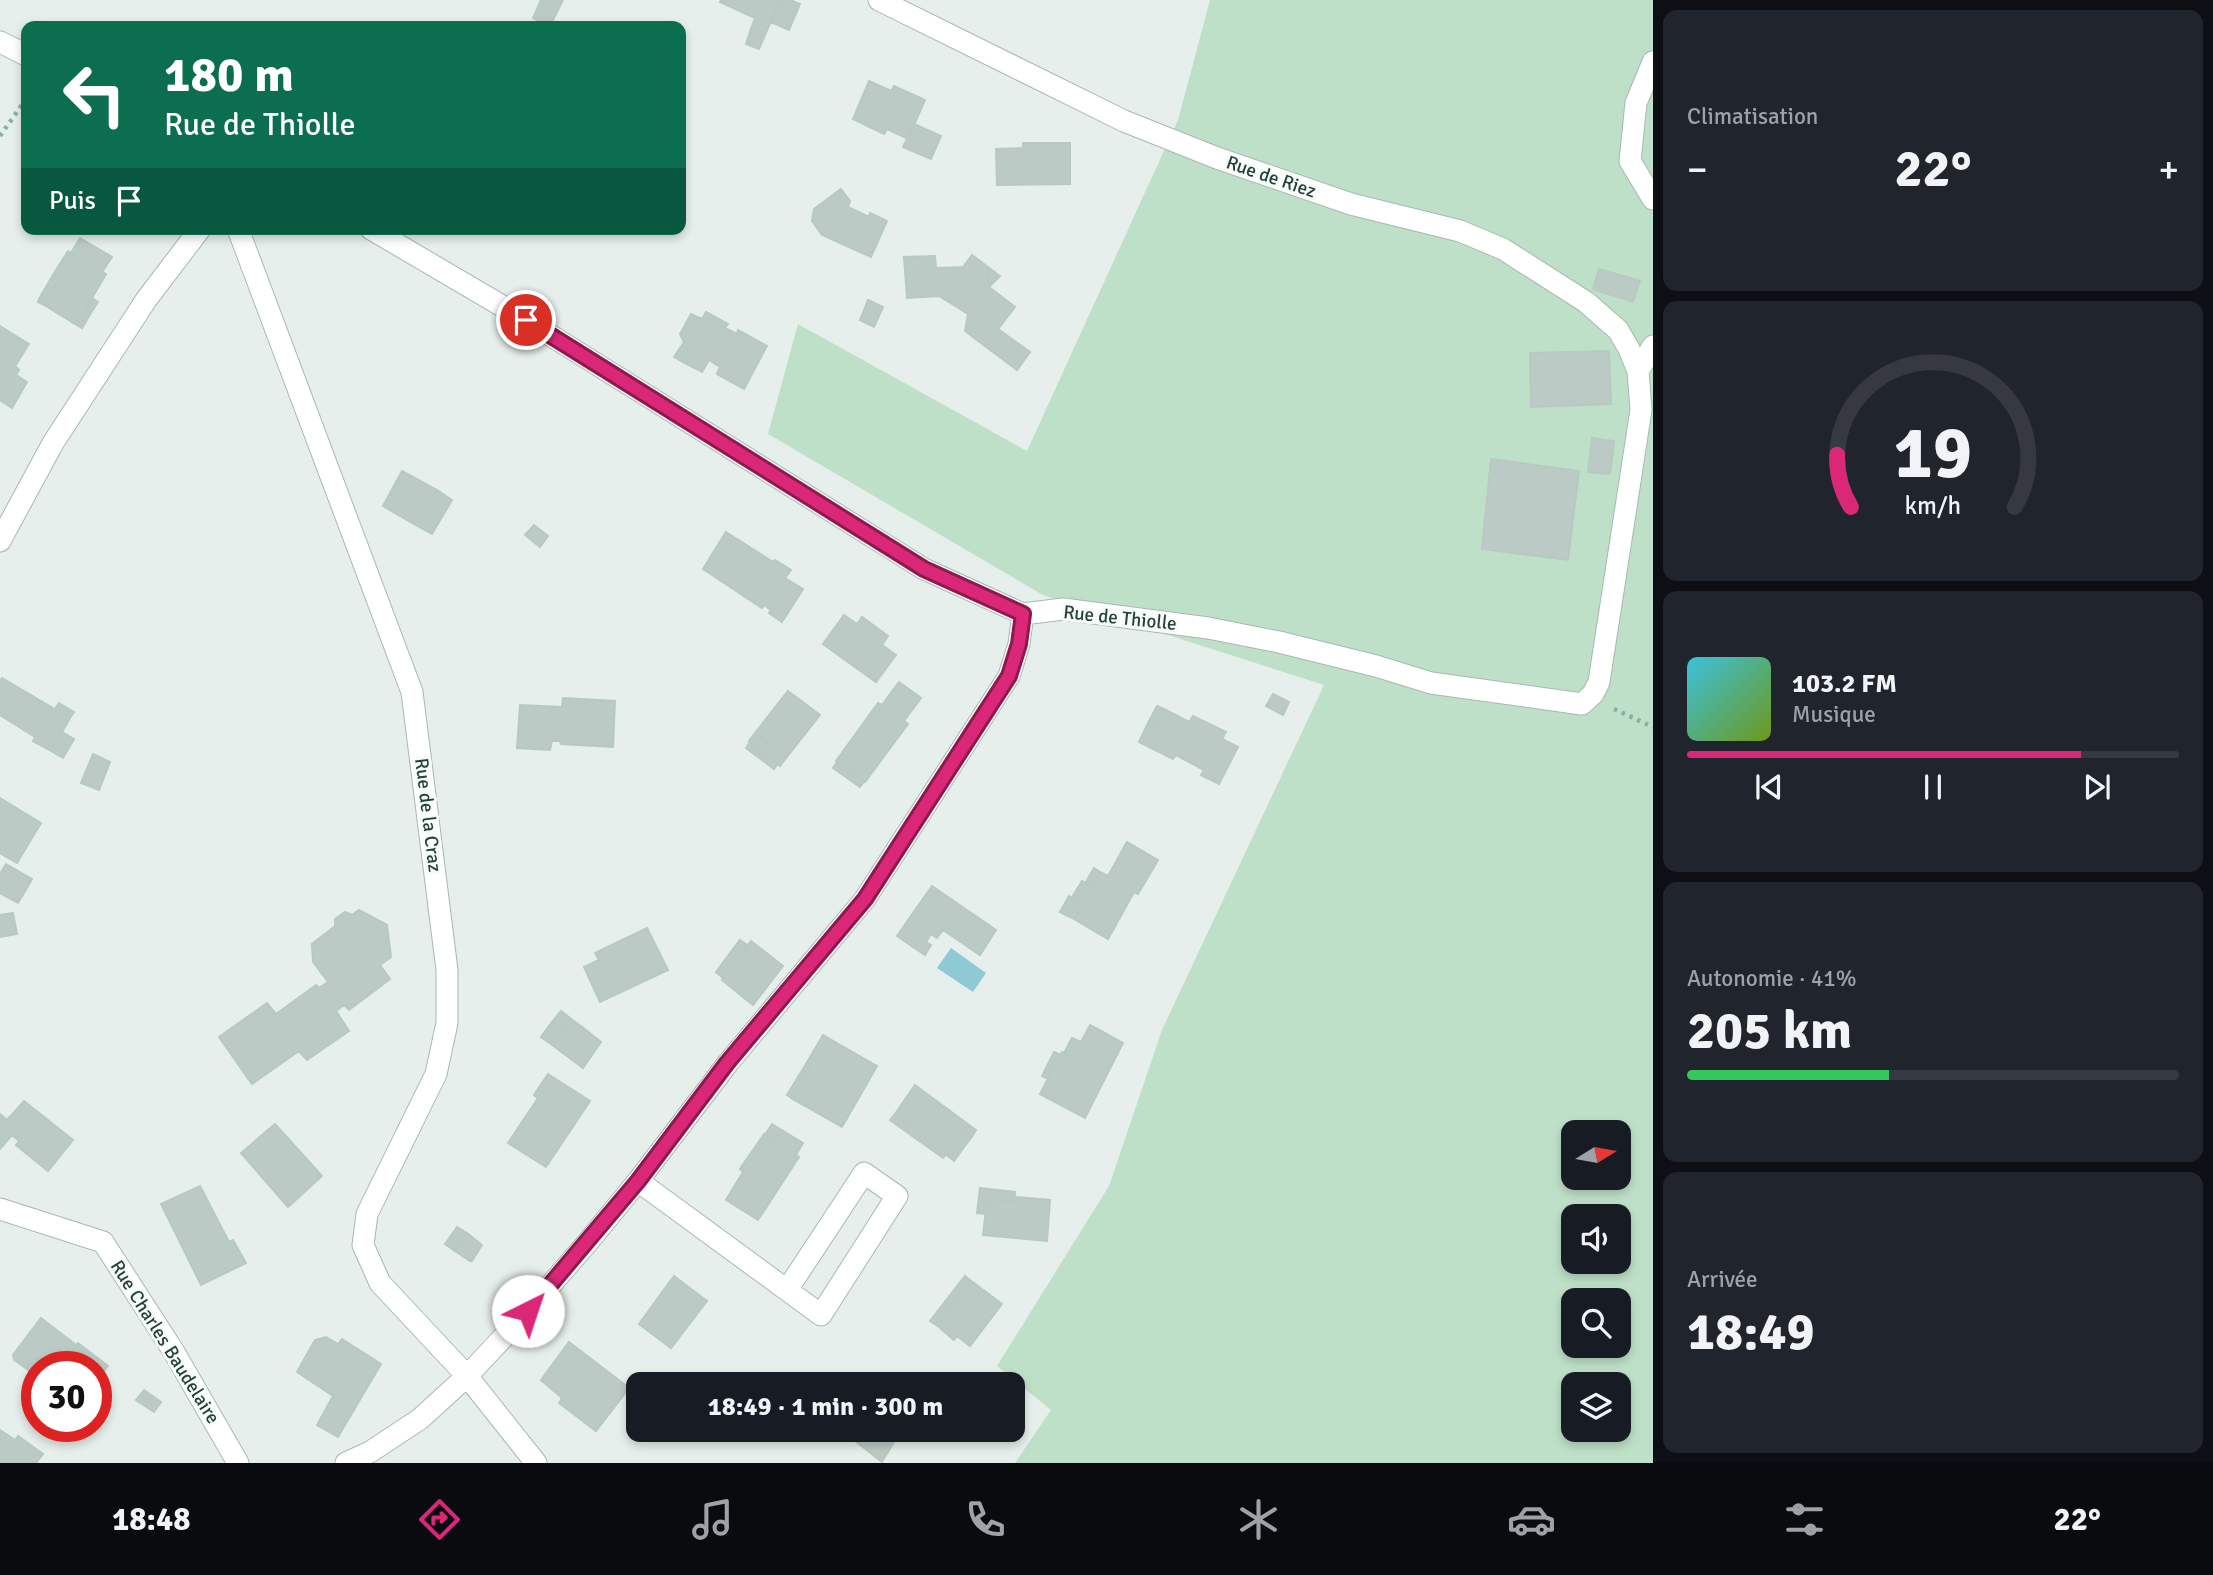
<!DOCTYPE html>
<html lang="fr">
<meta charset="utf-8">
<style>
body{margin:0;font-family:Signika,sans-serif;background:#20242c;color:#f1f3f6;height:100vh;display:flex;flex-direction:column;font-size:26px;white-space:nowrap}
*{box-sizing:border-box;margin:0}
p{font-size:23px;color:#9ea1a6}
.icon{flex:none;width:38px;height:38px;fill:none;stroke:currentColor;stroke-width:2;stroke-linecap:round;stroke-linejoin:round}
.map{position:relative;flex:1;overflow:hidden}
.drawer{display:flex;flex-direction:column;gap:10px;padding:10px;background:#0d0f14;width:560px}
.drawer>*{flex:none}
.banner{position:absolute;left:21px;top:21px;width:665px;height:214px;border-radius:14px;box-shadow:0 4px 10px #0003;background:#0b6e4f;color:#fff;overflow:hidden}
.needle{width:46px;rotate:79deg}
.controls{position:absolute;left:1561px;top:1120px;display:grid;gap:14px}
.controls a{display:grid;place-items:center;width:70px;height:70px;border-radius:14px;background:#171b24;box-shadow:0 4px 10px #0003;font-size:35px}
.speed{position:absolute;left:21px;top:1351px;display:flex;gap:14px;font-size:35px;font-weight:700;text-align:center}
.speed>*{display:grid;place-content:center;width:91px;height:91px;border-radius:50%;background:#171b24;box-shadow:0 4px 10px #0003;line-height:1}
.speed .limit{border:10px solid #d22;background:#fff;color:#111}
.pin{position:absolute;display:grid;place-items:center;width:60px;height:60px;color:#fff;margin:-30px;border:4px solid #fff;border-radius:50%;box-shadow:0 2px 7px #0007}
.me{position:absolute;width:77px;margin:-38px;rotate:41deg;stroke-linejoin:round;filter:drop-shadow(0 0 5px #0008)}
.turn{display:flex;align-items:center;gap:24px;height:147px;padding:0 28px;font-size:32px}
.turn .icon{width:91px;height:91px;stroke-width:2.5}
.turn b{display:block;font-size:49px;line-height:60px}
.then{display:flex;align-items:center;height:66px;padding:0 28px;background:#0003;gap:14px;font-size:26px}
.big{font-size:52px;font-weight:700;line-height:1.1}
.drawer .widget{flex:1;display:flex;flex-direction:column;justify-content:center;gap:10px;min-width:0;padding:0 24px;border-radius:14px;background:#20242c}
.drawer .dial{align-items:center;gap:0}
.dial svg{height:182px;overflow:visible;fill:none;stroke:#363941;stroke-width:7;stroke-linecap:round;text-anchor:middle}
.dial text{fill:#f1f3f6;stroke:none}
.song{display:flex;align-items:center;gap:21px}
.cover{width:84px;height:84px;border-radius:10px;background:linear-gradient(135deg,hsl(190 70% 55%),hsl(80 70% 35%))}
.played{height:7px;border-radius:4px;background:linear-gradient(90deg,#db2777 80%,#363941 80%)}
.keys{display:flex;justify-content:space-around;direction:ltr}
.heat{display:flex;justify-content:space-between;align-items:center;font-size:38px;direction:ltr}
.charge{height:10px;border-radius:5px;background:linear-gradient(90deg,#34c759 41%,#363941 0)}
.trip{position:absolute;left:626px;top:1372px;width:399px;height:70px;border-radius:14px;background:#171b24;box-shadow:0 4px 10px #0003;font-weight:700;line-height:70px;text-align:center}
.tabs{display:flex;height:112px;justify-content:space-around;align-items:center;background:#090b0e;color:#9ea1a6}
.tabs .icon{width:49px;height:49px}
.tabs .on{color:#db2777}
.tabs b{font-size:32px;color:#f1f3f6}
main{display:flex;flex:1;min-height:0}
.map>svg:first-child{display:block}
</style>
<main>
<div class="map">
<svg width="1653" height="1463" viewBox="0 0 1653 1463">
<rect width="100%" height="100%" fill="#e6efeb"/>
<!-- green -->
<path fill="#bfe0c8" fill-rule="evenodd" d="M1210,0H1653V1463H1015L1051,1410L997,1366L1109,1186L1162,1030L1324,685L1043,595L768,434L798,324L1027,451L1178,120ZM1573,1132H1619V1178H1573ZM1573,1216H1619V1262H1573ZM1573,1300H1619V1346H1573ZM1573,1384H1619V1430H1573Z"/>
<!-- water -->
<path fill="#8ec9d4" d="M951,948L986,973L973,992L937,968Z"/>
<!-- building -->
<path fill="#bbcac4" stroke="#b8c9c2" stroke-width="2" d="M541,0H563L550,26L533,18Z
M721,0H780L765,35L751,29L755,18L720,2Z
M780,0H790L800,4L789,30L771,22Z
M751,29L765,35L759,49L746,44Z
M869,81L891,91L894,86L925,100L908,139L887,129L884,134L853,119Z
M914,124L941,136L931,159L903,147Z
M1023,143H1070V184L997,185L996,149L1023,148Z
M841,189L850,201L848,207L869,217L870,213L887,221L871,257L822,235L812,221L814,209Z
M80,238L112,257L102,272L71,253Z
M68,251L106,274L85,310L91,313L82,328L44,305L59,279L53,275Z
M972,255L988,267L989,287L1015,307L985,346L965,331L968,314L939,296L907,298L904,257L935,256L936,268L963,267Z
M988,267L1000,276L989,287Z
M1599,269L1640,281L1633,302L1593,289Z
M53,275L59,279L44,305L38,302L39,299Z
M92,298L98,302L91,313L85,310Z
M868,300L883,307L874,327L860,320Z
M706,312L728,324L725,328L737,334L738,330L767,346L744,389L717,374L720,367L709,360L702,372L683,362L688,351L680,334L691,314L702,319Z
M0,326L29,344L15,366L19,370L16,375L27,382L12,408L0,400Z
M998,329L1030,352L1017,370L985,346Z
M684,342L688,351L683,362L674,357Z
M1609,351L1611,404L1531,407L1530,353Z
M1592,438L1614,441L1610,474L1588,472Z
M1491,459L1579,471L1568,560L1482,549Z
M402,471L437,490L412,523L383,506Z
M437,490L452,500L432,534L412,523Z
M534,525L548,536L540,547L525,535Z
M726,532L773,562L775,560L791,570L785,578L803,589L782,622L769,613L771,610L764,605L762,608L703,569Z
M844,615L857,624L862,617L888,636L882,645L896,655L876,682L823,644Z
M2,678L70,718L51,751L33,741L35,737L0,715V681Z
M899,682L921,698L904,721L908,724L865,782L836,761L878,703L882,705Z
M788,691L820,715L786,758L755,733Z
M1273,694L1289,702L1283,715L1266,706Z
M563,698L615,701L613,747L561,744L560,741H552L550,750L517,748L520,705L562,707Z
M59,703L74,712L70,718L55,709Z
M1157,706L1164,709L1155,726L1148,723Z
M1164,709L1189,722L1193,716L1226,732L1222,739L1238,747L1219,784L1201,775L1204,770L1176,755L1173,759L1139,742L1148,723L1155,726Z
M62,732L74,739L63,758L51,751Z
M755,733L786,758L780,766L749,741Z
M750,742L778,763L774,769L746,748Z
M93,754L110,762L99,790L81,783Z
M837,762L864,781L860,787L833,768Z
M0,798L41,823L17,863L0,853Z
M1127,842L1158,860L1138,894L1134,892L1108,939L1074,919L1082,905L1071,899L1082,881L1092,886L1100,872L1108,876Z
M6,864L32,879L18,903L0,893V874Z
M1094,868L1100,872L1092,886L1086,882Z
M932,886L996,930L980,955L943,930L937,938L931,934L926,942L931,945L925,955L897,936Z
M1069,896L1082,905L1074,919L1060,912Z
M359,910L387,925L391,957L380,965L390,979L349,1010L344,1005L336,1011L349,1031L307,1060L299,1051L252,1084L219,1037L267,1003L276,1014L316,985L319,988L328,982L313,962L312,944L335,926V919L345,912L352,915Z
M13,913L17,934L0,937V915Z
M647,928L668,970L600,1002L584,967L599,960L595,953Z
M740,940L748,946L741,954L733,949Z
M751,941L783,966L753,1005L722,980L723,978L716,972L733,949L741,954Z
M561,1011L570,1018L562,1029L552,1022Z
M570,1018L586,1030L567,1056L551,1044Z
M552,1022L562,1029L551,1044L541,1037Z
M1090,1025L1123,1043L1085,1118L1040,1094L1062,1052L1073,1057Z
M586,1030L601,1042L583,1068L567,1056Z
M823,1035L877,1066L842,1127L793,1099L811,1067L806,1064Z
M1072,1038L1081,1042L1073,1057L1064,1053Z
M1054,1052L1061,1055L1048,1079L1042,1076Z
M806,1064L811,1067L793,1099L787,1095Z
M548,1074L590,1101L546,1167L508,1143L538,1098L534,1095Z
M915,1085L969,1125L963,1132L971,1138L964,1147L956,1142L943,1158L918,1140L922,1134L895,1114Z
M24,1101L73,1140L48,1171L16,1145L19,1141L12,1135L0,1149V1114L7,1120Z
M895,1114L922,1134L918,1140L890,1120Z
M275,1124L322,1176L288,1207L241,1153Z
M772,1124L803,1143L796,1155L765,1135Z
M969,1125L976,1130L971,1138L963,1132Z
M764,1134L799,1157L758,1220L726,1200L743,1172L740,1169Z
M956,1142L964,1147L954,1161L947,1155Z
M200,1186L229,1242L233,1240L246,1263L201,1285L161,1204Z
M980,1188L1015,1192L1014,1202L987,1200L986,1214L977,1213Z
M1015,1197L1050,1200L1047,1241L983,1235L987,1200L1014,1202Z
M457,1227L467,1233L455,1251L445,1244Z
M467,1233L482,1245L472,1261H470L455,1251Z
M674,1276L707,1301L671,1348L639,1324Z
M965,1276L970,1280L940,1320L943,1322L939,1327L930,1321Z
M970,1280L1002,1304L970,1346L957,1336L954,1340L939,1327L943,1322L940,1320Z
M41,1318L76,1345L78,1343L108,1366L96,1381V1367H37V1376L14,1360L13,1355Z
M326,1337L338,1344L342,1339L381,1364L338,1437L317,1425L333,1396L297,1372L315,1340Z
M569,1342L629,1388L596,1431L559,1403L562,1398L541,1380Z
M144,1390L161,1402L154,1412L136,1400Z
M0,1430L15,1440L18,1436L43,1454L36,1463H0Z
M860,1430H901L882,1462L854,1440Z
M907,1430H937L933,1441Z"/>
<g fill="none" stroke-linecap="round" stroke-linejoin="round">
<!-- minor casing -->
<g stroke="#a8b8b2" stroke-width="23">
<path id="minor" d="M0,42L26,55
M1653,62L1636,103L1630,161L1653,199
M238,229L412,692L447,970V1023L436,1074L367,1214L363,1245L380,1283L467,1376L536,1463
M371,229L526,320L924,569L1023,614L1063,609L1208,628L1279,642L1376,666L1431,683L1582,704L1593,694L1599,682L1641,410L1638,371L1629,349L1618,330L1586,302L1503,249L1460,231L1351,204L1217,158L1124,121L879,0
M1638,371L1653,346
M0,541L53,443L146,300L200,229
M638,1181L821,1315L897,1196L864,1173L787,1290
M0,1209L103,1242L174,1352L238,1463
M346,1463L370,1452L420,1419L467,1376L528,1311L588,1242L638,1181L728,1063L865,899L1009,676L1019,644L1023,614"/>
</g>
<!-- path -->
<path stroke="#86b3a5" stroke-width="4.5" stroke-dasharray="3.5 5" stroke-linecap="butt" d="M0,136L26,99
M1614,709L1653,727"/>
<!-- minor -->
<use href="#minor" stroke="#fff" stroke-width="21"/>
</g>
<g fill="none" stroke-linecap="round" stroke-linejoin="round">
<!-- route casing -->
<g stroke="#8e194d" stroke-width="18">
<path id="route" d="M526,320L924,569L1023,614L1019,644L1009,676L865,899L727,1063L638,1181L528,1311"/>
</g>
<!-- route -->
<use href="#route" stroke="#db2777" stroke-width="12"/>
</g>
<g text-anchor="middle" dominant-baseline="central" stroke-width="6" stroke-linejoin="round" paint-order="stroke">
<!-- street labels -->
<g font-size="19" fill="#24423a" stroke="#f7fbf9">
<text transform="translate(1271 177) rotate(19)">Rue de Riez</text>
<text transform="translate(1120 618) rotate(6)">Rue de Thiolle</text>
<text transform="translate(428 815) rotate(83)">Rue de la Craz</text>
<text transform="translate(165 1342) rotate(58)">Rue Charles Baudelaire</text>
</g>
</g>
</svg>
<div class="controls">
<a><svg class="needle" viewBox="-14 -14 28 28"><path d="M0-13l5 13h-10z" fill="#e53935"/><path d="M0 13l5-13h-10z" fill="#9ea1a6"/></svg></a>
<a><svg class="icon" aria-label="sound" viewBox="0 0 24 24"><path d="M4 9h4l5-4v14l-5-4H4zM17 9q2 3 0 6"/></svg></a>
<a><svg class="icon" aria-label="search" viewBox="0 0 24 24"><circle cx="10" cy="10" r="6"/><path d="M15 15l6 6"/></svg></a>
<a><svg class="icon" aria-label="layers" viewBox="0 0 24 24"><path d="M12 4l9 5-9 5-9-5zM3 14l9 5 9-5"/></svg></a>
</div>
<div class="speed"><div class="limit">30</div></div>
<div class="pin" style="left:526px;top:320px;background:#d93025"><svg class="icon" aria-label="arrive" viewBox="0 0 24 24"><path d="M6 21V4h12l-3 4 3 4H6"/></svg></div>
<svg class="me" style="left:528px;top:1311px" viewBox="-20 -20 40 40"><circle r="19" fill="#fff"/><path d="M0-13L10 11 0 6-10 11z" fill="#db2777"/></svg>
<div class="trip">18:49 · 1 min · 300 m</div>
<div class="banner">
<div class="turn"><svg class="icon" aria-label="left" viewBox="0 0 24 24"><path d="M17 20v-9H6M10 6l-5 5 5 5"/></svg><div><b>180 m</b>Rue de Thiolle</div></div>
<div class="then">Puis<svg class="icon" aria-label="arrive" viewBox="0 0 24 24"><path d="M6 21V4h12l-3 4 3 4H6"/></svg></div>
</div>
</div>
<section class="drawer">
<div class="widget"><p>Climatisation</p>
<div class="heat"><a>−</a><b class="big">22°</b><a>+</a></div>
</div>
<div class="widget dial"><svg viewBox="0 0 100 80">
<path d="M14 69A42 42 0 1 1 86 69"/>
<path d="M14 69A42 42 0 0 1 8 46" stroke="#db2777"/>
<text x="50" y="56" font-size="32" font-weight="700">19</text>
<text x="50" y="72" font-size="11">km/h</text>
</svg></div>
<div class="widget">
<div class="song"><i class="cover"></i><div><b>103.2 FM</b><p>Musique</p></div></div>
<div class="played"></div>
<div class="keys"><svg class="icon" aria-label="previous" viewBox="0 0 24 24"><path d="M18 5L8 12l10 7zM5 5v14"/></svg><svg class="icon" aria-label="pause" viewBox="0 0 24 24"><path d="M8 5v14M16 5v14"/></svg><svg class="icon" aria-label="next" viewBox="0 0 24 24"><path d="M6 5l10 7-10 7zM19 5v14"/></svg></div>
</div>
<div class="widget"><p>Autonomie · 41%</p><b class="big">205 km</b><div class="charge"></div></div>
<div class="widget"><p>Arrivée</p><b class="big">18:49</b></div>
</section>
</main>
<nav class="tabs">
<b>18:48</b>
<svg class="icon on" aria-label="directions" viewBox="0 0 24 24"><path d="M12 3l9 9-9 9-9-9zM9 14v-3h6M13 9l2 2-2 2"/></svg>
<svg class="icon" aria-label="music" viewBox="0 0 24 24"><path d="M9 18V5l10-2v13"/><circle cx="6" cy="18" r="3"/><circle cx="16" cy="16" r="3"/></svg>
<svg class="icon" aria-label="phone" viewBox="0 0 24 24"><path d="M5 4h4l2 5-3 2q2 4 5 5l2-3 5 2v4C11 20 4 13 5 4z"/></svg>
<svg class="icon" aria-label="climate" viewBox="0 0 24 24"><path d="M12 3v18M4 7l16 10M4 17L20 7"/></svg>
<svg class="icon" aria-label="car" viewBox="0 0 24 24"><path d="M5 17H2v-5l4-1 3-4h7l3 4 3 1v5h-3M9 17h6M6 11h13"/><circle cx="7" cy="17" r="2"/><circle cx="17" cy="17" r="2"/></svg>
<svg class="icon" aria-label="filters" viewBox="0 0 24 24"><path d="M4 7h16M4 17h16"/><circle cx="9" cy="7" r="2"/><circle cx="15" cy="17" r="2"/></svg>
<b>22°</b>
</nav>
